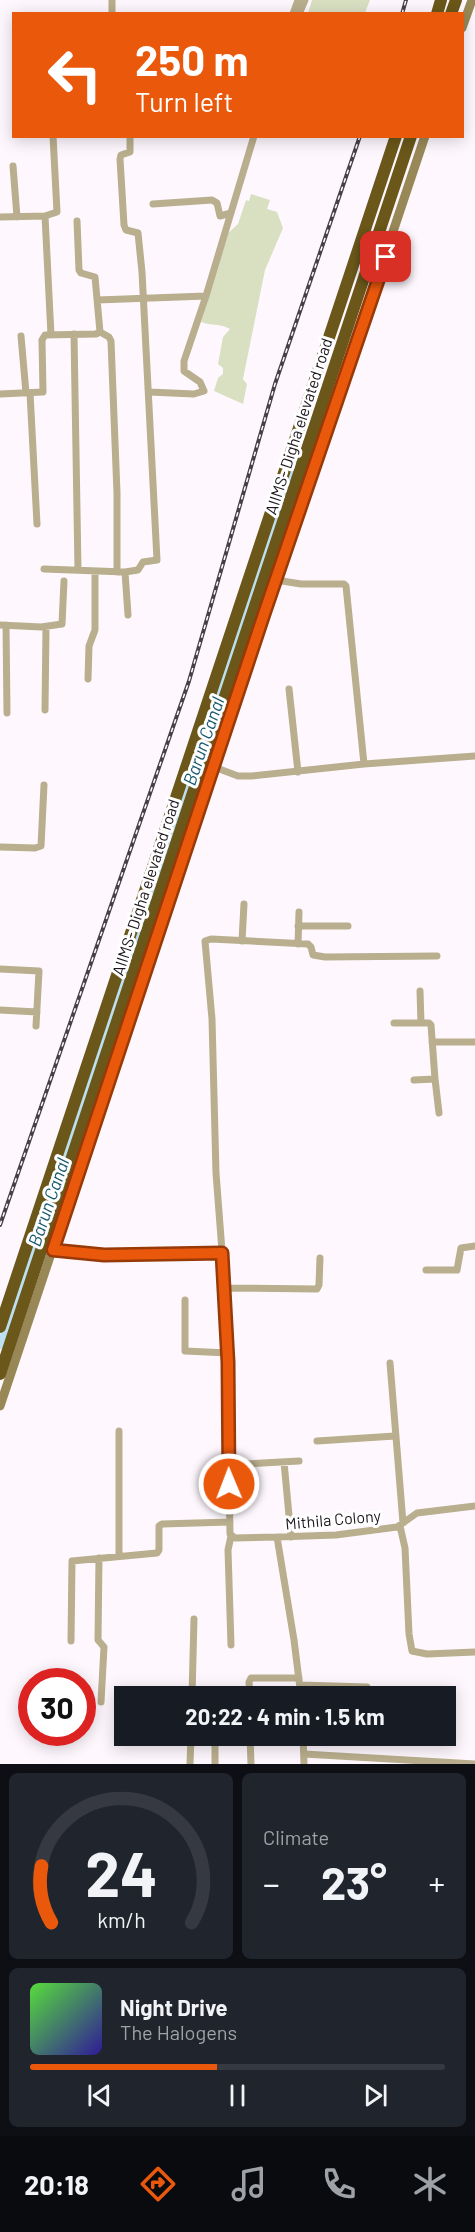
<!DOCTYPE html>
<meta charset="utf-8">
<style>
body{margin:0;font-family:Barlow,sans-serif;background:#20242c;color:#f1f3f6;height:100vh;display:flex;flex-direction:column;font-size:22px;white-space:nowrap}
*{box-sizing:border-box;margin:0}
p{font-size:20px;color:#9ea1a6}
.icon{flex:none;width:33px;height:33px;fill:none;stroke:currentColor;stroke-width:2;stroke-linecap:round;stroke-linejoin:round}
.map{position:relative;height:1764px;overflow:hidden}
.drawer{display:flex;flex-direction:column;gap:9px;padding:9px;background:#0d0f14;flex:1}
.drawer>*{flex:none}
.hud{position:absolute;left:12px;top:12px;width:452px;height:126px;border-radius:0px;box-shadow:0 3px 15px #0003;background:#ea580c;color:#fff;overflow:hidden}
.speed{position:absolute;left:18px;top:1668px;display:flex;gap:12px;font-size:30px;font-weight:700;text-align:center}
.speed>*{display:grid;place-content:center;width:78px;height:78px;border-radius:50%;background:#171b24;box-shadow:0 3px 15px #0003;line-height:1}
.speed .limit{border:9px solid #d22;background:#fff;color:#111}
.pin{position:absolute;display:grid;place-items:center;width:51px;height:51px;color:#fff;margin:-26px;border-radius:12px;box-shadow:0 3px 9px #0006}
.me{position:absolute;width:66px;margin:-33px;rotate:359deg;stroke-linejoin:round;filter:drop-shadow(0 0 4px #0008)}
.turn{display:flex;align-items:center;gap:21px;height:126px;padding:0 24px;font-size:27px}
.turn .icon{width:78px;height:78px;stroke-width:2.5}
.turn b{display:block;font-size:42px;line-height:51px}
.big{font-size:45px;font-weight:700;line-height:1.1}
.drawer .card{flex:1;display:flex;flex-direction:column;justify-content:center;gap:9px;min-width:0;padding:0 21px;border-radius:9px;background:#20242c}
.drawer .dial{align-items:center;gap:0}
.dial svg{height:156px;overflow:visible;fill:none;stroke:#363941;stroke-width:7;stroke-linecap:round;text-anchor:middle}
.dial text{fill:#f1f3f6;stroke:none}
.song{display:flex;align-items:center;gap:18px}
.cover{width:72px;height:72px;border-radius:9px;background:linear-gradient(135deg,hsl(110 70% 55%),hsl(250 70% 35%))}
.played{height:6px;border-radius:3px;background:linear-gradient(90deg,#ea580c 45%,#363941 45%)}
.keys{display:flex;justify-content:space-around;direction:ltr}
.heat{display:flex;justify-content:space-between;align-items:center;font-size:33px;direction:ltr}
.drawer .tiles{flex:1;display:grid;gap:9px;grid-template-columns:1fr 1fr}
.card:last-child{grid-column:span 2}
.trip{position:absolute;left:114px;top:1686px;width:342px;height:60px;border-radius:0px;background:#171b24;box-shadow:0 3px 15px #0003;font-weight:700;line-height:60px;text-align:center}
.menu{display:flex;height:96px;justify-content:space-around;align-items:center;background:#090b0e;color:#9ea1a6}
.menu .icon{width:42px;height:42px}
.menu .on{color:#ea580c}
.menu b{font-size:27px;color:#f1f3f6}
.map>svg:first-child{display:block}
</style>
<div class="map">
<svg width="475" height="1764" viewBox="0 0 475 1764">
<rect width="100%" height="100%" fill="#fef8fe"/>
<!-- green -->
<path fill="#d9e0c2" d="M312,0H370L365,13H308Z
M251,194L270,200L267,209L277,212L283,228L265,270L243,379L247,384L243,404L214,391L218,378L223,374V368L218,364L223,337L230,329C220,323 211,326 201,322L228,233L238,224L246,200L249,201Z"/>
<g fill="none" stroke-linecap="round" stroke-linejoin="round">
<!-- canal -->
<path stroke="#bce0ef" stroke-width="7" d="M0,1346L298,458"/>
<!-- street -->
<path stroke="#b9ae8d" stroke-width="7" d="M112,0V14
M293,14L298,0
M299,14L305,0
M13,166L17,217
M153,204L212,200L217,203L220,216L231,213
M45,216L51,335
M0,217L45,216L57,212L53,136
M97,300L206,296
M100,332L109,337L111,341L117,493V572
M74,334L78,570
M21,336L26,393
M149,392L194,394L204,391L200,382L184,371V361L206,296L254,136
M30,393L37,524
M0,394L43,392L42,340L45,335L96,334L100,332L95,277L81,273L79,270L77,221
M44,569L125,572L138,570L143,562L157,560L142,272L138,233L126,230L124,225L120,159L121,155L130,152V136
M125,572L128,615
M276,580L301,584H344L346,586L364,764
M0,625L41,627L62,624L64,581
M6,625L7,713
M88,679L89,646L95,630V571
M289,689L298,772
M45,710L46,627
M214,767L238,776H252L364,764L475,756
M0,847L35,848L41,846L44,785
M298,926H348
M242,941L244,904
M298,944L299,912
M0,969L39,971L36,1026
M0,1010L37,1012
M394,1023H421
M432,1042H475
M435,1079L439,1113
M414,1080L435,1079L431,1025L429,1023H421L420,991
M53,1250L104,1255L222,1253
M426,1270H457L461,1248L475,1246
M225,1288L317,1289L319,1285L320,1258
M185,1300V1351L228,1353
M390,1363L403,1523
M317,1441L395,1436
M284,1462L291,1537
M229,1465L299,1461
M400,1526L405,1548L409,1634L412,1651L427,1654L475,1652
M231,1536L228,1550L231,1645
M277,1537L235,1538L230,1534L226,1303L216,1173L212,1019L205,941L211,939L308,944L311,947L313,955L325,957L437,956
M119,1556V1431
M99,1558L98,1640L104,1647L101,1702
M71,1641L72,1561L157,1553L159,1550V1526L162,1524L230,1522
M300,1685L367,1687
M192,1696L194,1619
M250,1696L249,1682L251,1678H299
M301,1696L294,1640L277,1537L336,1535L397,1527L417,1513L475,1506
M169,1736L175,1741L190,1742
M250,1736L251,1764
M303,1736L304,1764
M304,1754L475,1764
M190,1764L191,1736
M215,1764V1738"/>
<!-- secondary -->
<path stroke="#998857" stroke-width="9" d="M462,28L472,0
M0,1406L425,136"/>
<!-- highway -->
<path stroke="#6a5719" stroke-width="12" d="M437,14L441,0
M451,14L456,0
M0,1327L396,136
M0,1374L411,136"/>
<!-- rail casing -->
<g stroke="#474147" stroke-width="4">
<path id="rail" d="M402,14L406,0
M0,1225L189,681L275,384L360,136"/>
</g>
<!-- rail -->
<use href="#rail" stroke="#fff" stroke-width="1.5" stroke-dasharray="4.5" stroke-linecap="butt"/>
</g>
<g fill="none" stroke-linecap="round" stroke-linejoin="round">
<!-- route casing -->
<g stroke="#983908" stroke-width="15">
<path id="route" d="M229,1484L228,1362L222,1253L104,1255L53,1250L264,614L386,257"/>
</g>
<!-- route -->
<use href="#route" stroke="#ea580c" stroke-width="10"/>
</g>
<g text-anchor="middle" dominant-baseline="central" stroke-width="6" stroke-linejoin="round" paint-order="stroke">
<!-- street labels -->
<g font-size="16" fill="#1c171c" stroke="#fff">
<text transform="translate(298 426) rotate(-72)">AIIMS- Digha elevated road</text>
<text transform="translate(145 887) rotate(-72)">AIIMS- Digha elevated road</text>
<text transform="translate(333 1519) rotate(-5)">Mithila Colony</text>
</g>
<!-- water labels -->
<g font-size="18" font-style="italic" fill="#15586e" stroke="#fff">
<text transform="translate(203 741) rotate(-71)">Barun Canal</text>
<text transform="translate(48 1202) rotate(-71)">Barun Canal</text>
</g>
</g>
</svg>
<div class="speed"><div class="limit">30</div></div>
<div class="pin" style="left:386px;top:257px;background:#d93025"><svg class="icon" aria-label="arrive" viewBox="0 0 24 24"><path d="M6 21V4h12l-3 4 3 4H6"/></svg></div>
<svg class="me" style="left:229px;top:1484px" viewBox="-20 -20 40 40"><circle r="17" fill="#ea580c" stroke="#fff" stroke-width="3"/><path d="M0-11L8 9 0 5-8 9z" fill="#fff"/></svg>
<div class="trip">20:22 · 4 min · 1.5 km</div>
<div class="hud">
<div class="turn"><svg class="icon" aria-label="left" viewBox="0 0 24 24"><path d="M17 20v-9H6M10 6l-5 5 5 5"/></svg><div><b>250 m</b>Turn left</div></div>
</div>
</div>
<section class="drawer">
<div class="tiles">
<div class="card dial"><svg viewBox="0 0 100 80">
<path d="M14 69A42 42 0 1 1 86 69"/>
<path d="M14 69A42 42 0 0 1 9 40" stroke="#ea580c"/>
<text x="50" y="56" font-size="32" font-weight="700">24</text>
<text x="50" y="72" font-size="11">km/h</text>
</svg></div>
<div class="card"><p>Climate</p>
<div class="heat"><a>−</a><b class="big">23°</b><a>+</a></div>
</div>
<div class="card">
<div class="song"><i class="cover"></i><div><b>Night Drive</b><p>The Halogens</p></div></div>
<div class="played"></div>
<div class="keys"><svg class="icon" aria-label="previous" viewBox="0 0 24 24"><path d="M18 5L8 12l10 7zM5 5v14"/></svg><svg class="icon" aria-label="pause" viewBox="0 0 24 24"><path d="M8 5v14M16 5v14"/></svg><svg class="icon" aria-label="next" viewBox="0 0 24 24"><path d="M6 5l10 7-10 7zM19 5v14"/></svg></div>
</div>
</div>
</section>
<nav class="menu">
<b>20:18</b>
<svg class="icon on" aria-label="directions" viewBox="0 0 24 24"><path d="M12 3l9 9-9 9-9-9zM9 14v-3h6M13 9l2 2-2 2"/></svg>
<svg class="icon" aria-label="music" viewBox="0 0 24 24"><path d="M9 18V5l10-2v13"/><circle cx="6" cy="18" r="3"/><circle cx="16" cy="16" r="3"/></svg>
<svg class="icon" aria-label="phone" viewBox="0 0 24 24"><path d="M5 4h4l2 5-3 2q2 4 5 5l2-3 5 2v4C11 20 4 13 5 4z"/></svg>
<svg class="icon" aria-label="climate" viewBox="0 0 24 24"><path d="M12 3v18M4 7l16 10M4 17L20 7"/></svg>
</nav>
